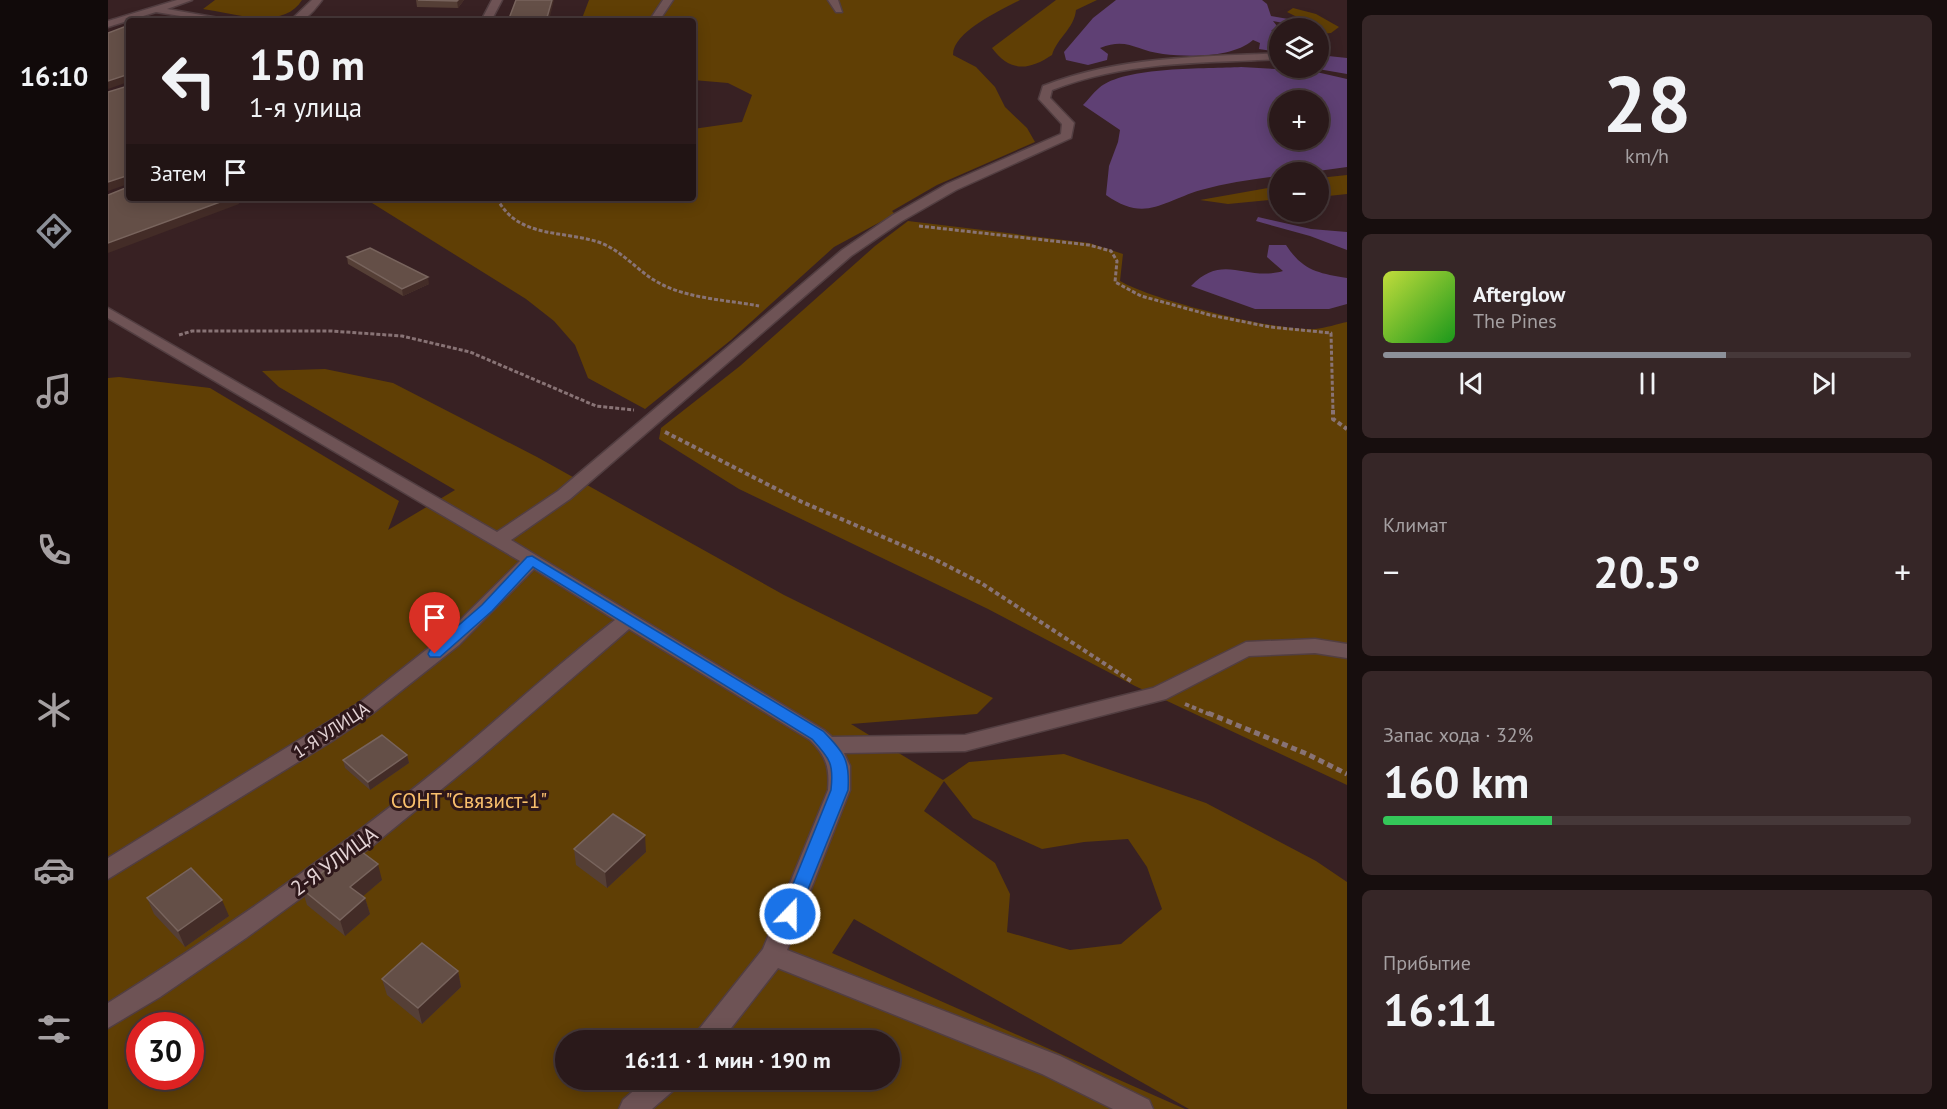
<!DOCTYPE html>
<html lang="ru">
<meta charset="utf-8">
<style>
body{margin:0;font-family:"PT Sans",sans-serif;background:#362627;color:#f1f3f6;height:100vh;display:flex;flex-direction:column;font-size:22px;white-space:nowrap}
*{box-sizing:border-box;margin:0}
p{font-size:20px;color:#a5a0a2}
.icon{flex:none;width:33px;height:33px;fill:none;stroke:currentColor;stroke-width:2;stroke-linecap:round;stroke-linejoin:round}
.map{position:relative;flex:1;overflow:hidden}
.details{display:flex;flex-direction:column;gap:15px;padding:15px;background:#170e0e;width:600px}
.details>*{flex:none}
.guide{position:absolute;left:18px;top:18px;width:570px;height:183px;border-radius:6px;box-shadow:0 3px 15px #0003,0 0 0 2px #463839;background:#2a191a;color:#f1f3f6;overflow:hidden}
.buttons{position:absolute;left:1161px;top:18px;display:grid;gap:12px}
.buttons a{display:grid;place-items:center;width:60px;height:60px;border-radius:50%;background:#2a191a;box-shadow:0 3px 15px #0003,0 0 0 2px #463839;font-size:30px}
.speed{position:absolute;left:18px;top:1012px;display:flex;gap:12px;font-size:30px;font-weight:700;text-align:center}
.speed>*{display:grid;place-content:center;width:78px;height:78px;border-radius:50%;background:#2a191a;box-shadow:0 3px 15px #0003,0 0 0 2px #463839;line-height:1}
.speed .limit{border:9px solid #d22;background:#fff;color:#111}
.pin{position:absolute;display:grid;place-items:center;width:51px;height:51px;color:#fff;margin:-62px -26px;border-radius:50% 50% 50% 0;rotate:-45deg;box-shadow:0 0 6px #0007}
.pin .icon{rotate:45deg}
.me{position:absolute;width:66px;margin:-33px;rotate:22deg;stroke-linejoin:round;filter:drop-shadow(0 0 4px #0008)}
.turn{display:flex;align-items:center;gap:21px;height:126px;padding:0 24px;font-size:27px}
.turn .icon{width:78px;height:78px;stroke-width:2.5}
.turn b{display:block;font-size:42px;line-height:51px}
.then{display:flex;align-items:center;height:57px;padding:0 24px;background:#0003;gap:12px;font-size:22px}
.big{font-size:45px;font-weight:800;line-height:1.1}
.details .card{flex:1;display:flex;flex-direction:column;justify-content:center;gap:9px;min-width:0;padding:0 21px;border-radius:9px;background:#362627}
.details .dial{align-items:center;gap:0}
.dial b{font-size:78px;line-height:1}
.song{display:flex;align-items:center;gap:18px}
.cover{width:72px;height:72px;border-radius:9px;background:linear-gradient(135deg,hsl(70 70% 55%),hsl(120 70% 35%))}
.played{height:6px;border-radius:3px;background:linear-gradient(90deg,#8c9099 65%,#463839 65%)}
.keys{display:flex;justify-content:space-around;direction:ltr}
.heat{display:flex;justify-content:space-between;align-items:center;font-size:33px;direction:ltr}
.charge{height:9px;border-radius:4px;background:linear-gradient(90deg,#34c759 32%,#463839 0)}
.trip{position:absolute;left:447px;top:1030px;width:345px;height:60px;border-radius:30px;background:#2a191a;box-shadow:0 3px 15px #0003,0 0 0 2px #463839;font-weight:800;line-height:60px;text-align:center}
main{display:flex;flex:1;min-height:0}
.menu{display:flex;flex-direction:column;width:108px;justify-content:space-around;align-items:center;background:#110a0a;color:#a5a0a2}
.menu .icon{width:42px;height:42px}
.menu .on{color:#8c9099}
.menu b{font-size:27px;color:#f1f3f6}
.map>svg:first-child{display:block}
</style>
<main>
<nav class="menu">
<b>16:10</b>
<svg class="icon on" aria-label="directions" viewBox="0 0 24 24"><path d="M12 3l9 9-9 9-9-9zM9 14v-3h6M13 9l2 2-2 2"/></svg>
<svg class="icon" aria-label="music" viewBox="0 0 24 24"><path d="M9 18V5l10-2v13"/><circle cx="6" cy="18" r="3"/><circle cx="16" cy="16" r="3"/></svg>
<svg class="icon" aria-label="phone" viewBox="0 0 24 24"><path d="M5 4h4l2 5-3 2q2 4 5 5l2-3 5 2v4C11 20 4 13 5 4z"/></svg>
<svg class="icon" aria-label="climate" viewBox="0 0 24 24"><path d="M12 3v18M4 7l16 10M4 17L20 7"/></svg>
<svg class="icon" aria-label="car" viewBox="0 0 24 24"><path d="M5 17H2v-5l4-1 3-4h7l3 4 3 1v5h-3M9 17h6M6 11h13"/><circle cx="7" cy="17" r="2"/><circle cx="17" cy="17" r="2"/></svg>
<svg class="icon" aria-label="filters" viewBox="0 0 24 24"><path d="M4 7h16M4 17h16"/><circle cx="9" cy="7" r="2"/><circle cx="15" cy="17" r="2"/></svg>
</nav>
<div class="map">
<svg width="1239" height="1109" viewBox="0 0 1239 1109">
<rect width="100%" height="100%" fill="#382123"/>
<!-- green -->
<path fill="#603f05" fill-rule="evenodd" d="M107,0H194C175,31 125,13 95,9Z
M481,0H912C894,10 845,31 845,55L868,67L887,87L897,107L919,128L927,142L829,185L784,211L787,214L726,247L623,340L537,409L480,378L467,345L446,321L418,299L256,198H585V129L634,122L644,95L620,83L585,80V21H473Z
M948,0H989L968,10C966,29 949,38 944,55C920,71 902,72 884,48Z
M1185,8L1208,14L1231,27L1223,33L1211,34L1210,28H1194L1197,21L1179,12Z
M1239,175V194L1211,197V178Z
M1171,186V199L1120,204L1092,200Z
M800,221L981,243L1015,254L1012,281C1044,300 1170,332 1207,329C1218,328 1229,324 1239,322V785L1027,686L880,609L631,489L551,439L553,428L632,366L767,246Z
M217,369L285,383L429,457L676,595L885,698L869,714L743,724L835,780L861,762L956,754L1098,803L1208,861L1239,882V1109H1081L746,919L724,953L1077,1109H0V378L11,377L102,388L291,501L280,530L347,490L171,387L154,371ZM836,781L865,818L934,849L976,842L1020,839L1039,867L1054,909L1013,944L962,950L899,932L902,894L887,863L816,811ZM32,1026H82V1077H32ZM458,1041H782V1080H458Z"/>
<!-- water -->
<path fill="#5f4074" fill-rule="evenodd" d="M1008,0H1154L1159,4L1163,16L1186,20L1180,24L1165,21L1169,26L1163,31L1171,30V52L1151,49L1152,43L1145,40C1124,58 1082,57 1055,54C1028,51 1020,37 992,48L1000,54L999,60L980,65L958,60L956,52L985,18Z
M1211,55L1239,58V74L1210,69Z
M1133,67L1204,71L1239,79V167L1203,172H1172L1171,176C1145,179 1119,183 1093,190C1055,201 1037,223 998,195L1001,166L1010,142L1012,130L975,105C980,100 985,93 991,88C1016,66 1100,69 1133,67ZM1210,100V140H1172V100Z
M1150,217L1203,229L1239,232V250L1202,236L1148,221Z
M1161,245H1178C1195,271 1210,273 1239,278V304L1221,309H1147L1083,286C1115,252 1138,282 1175,271L1159,257Z"/>
<g fill="none" stroke-linecap="round" stroke-linejoin="round">
<!-- minor casing -->
<g stroke="#523e41" stroke-width="3">
<path id="minor" d="M69,0H84L59,9L128,21H103L48,12L0,27V21Z
M204,0H214C204,13 199,21 182,21Z
M384,0H394L383,21H373Z
M555,0H565L551,21H541Z
M720,0H730L734,12H728Z
M1172,53V59C1095,63 1016,61 944,90L942,98L966,123L963,138L848,190L794,221L743,256L462,499L403,540L716,730L724,737L857,735L1045,688L1138,642L1207,639L1239,644V658L1207,653L1141,656L1058,699L857,751L736,753L742,766V790L679,950L952,1056L1041,1100L1045,1109H1005L934,1074L670,968L613,1041H584L588,1033L655,949L720,790C722,767 718,756 702,740L521,629L368,761L264,846L138,938L52,997L0,1028V1003C114,931 225,854 330,769C390,720 446,667 507,620L426,569L351,645L265,713L224,741L0,879V858L251,703L337,635L412,561L0,318V308L389,532L450,491L734,250L785,215L839,184L953,134L954,124L931,99L935,86C1011,56 1091,57 1172,53Z
M538,1080H571L567,1089L544,1109H511L515,1100Z"/>
</g>
<!-- path-far2 -->
<path stroke="#887375" stroke-width="3" stroke-dasharray="4 2" stroke-linecap="butt" d="M392,198L391,202C413,239 457,230 493,243C516,252 531,273 553,284C582,299 620,300 651,306
M811,226L981,245L1003,251L1009,261L1007,282L1033,296L1102,315L1162,327L1223,333L1225,412
M71,335L84,331H223L294,336L362,352L488,406L526,410"/>
<!-- path-far1 -->
<path stroke="#887375" stroke-width="4" stroke-dasharray="4.5 3" stroke-linecap="butt" d="M1225,410V419L1239,429
M557,432L694,502L826,559L873,583L1023,681
M1077,704L1103,715"/>
<!-- path -->
<path stroke="#887375" stroke-width="5" stroke-dasharray="6 4" stroke-linecap="butt" d="M1100,713L1199,754L1239,774"/>
<!-- minor -->
<use href="#minor" fill="#6e5355" fill-rule="evenodd"/>
</g>
<!-- wall -->
<path fill="#553f36" d="M308,0H356L350,8L309,7Z
M239,257L321,284L295,296L240,264Z
M299,755L301,763L262,790L237,768L235,760Z
M466,849L538,852L499,888L468,865Z
M274,880L255,896L257,898L262,914L237,936L199,905L194,889Z
M39,898L121,916L77,947L46,914Z
M350,971L353,987L314,1024L279,995L274,979Z"/>
<!-- shaded-wall -->
<path fill="#432c27" d="M350,0H356L350,8L349,1Z
M444,0H446L441,21H438Z
M18,75L20,82L0,89V81Z
M18,176L20,184L0,191V182Z
M123,198H130L131,204L0,253V243Z
M320,277L321,284L295,296L294,289Z
M299,755L301,763L262,790L260,782Z
M537,835L538,852L499,888L497,872Z
M270,864L274,880L247,903L242,887Z
M257,898L262,914L237,936L232,920Z
M114,900L121,916L77,947L70,931Z
M350,971L353,987L314,1024L310,1008Z"/>
<!-- building -->
<path fill="#644f47" stroke="#78645d" stroke-width="1.5" d="M310,0H350L349,1Z
M408,0H444L438,21H400Z
M39,19L46,21H33Z
M21,25V77L18,75L0,81V33Z
M21,78V198H123L0,243V195L20,187L21,178L18,176L0,182V92L20,86Z
M262,248L320,277L294,289L239,257Z
M274,735L299,755L260,782L235,760Z
M505,814L537,835L497,872L466,849Z
M246,846L270,864L242,887L257,898L232,920L194,889Z
M83,868L114,900L70,931L39,898Z
M314,943L350,971L310,1008L274,979Z"/>
<!-- route -->
<path fill="#1a73e8" stroke="#114b97" stroke-width="1.5" d="M424,556L715,731C736,753 742,759 740,790L688,919L682,921L675,919L673,914L723,790C726,763 722,759 704,739L425,567L384,611L332,657H322L320,654L322,650L374,605L419,557Z"/>
<g text-anchor="middle" dominant-baseline="central" stroke-width="6" stroke-linejoin="round" paint-order="stroke">
<!-- street labels -->
<g font-size="18" fill="#e4d3d5" stroke="#2e171a">
<text transform="translate(223 730) rotate(-33)">1-Я УЛИЦА</text>
</g>
<!-- near-park labels -->
<g font-size="21" fill="#fac06d" stroke="#2e171a">
<text x="361" y="800">СОНТ "Связист-1"</text>
</g>
<!-- near-street labels -->
<g font-size="21" fill="#e4d3d5" stroke="#2e171a">
<text transform="translate(226 861) rotate(-36)">2-Я УЛИЦА</text>
</g>
</g>
</svg>
<div class="buttons">
<a><svg class="icon" aria-label="layers" viewBox="0 0 24 24"><path d="M12 4l9 5-9 5-9-5zM3 14l9 5 9-5"/></svg></a>
<a>+</a>
<a>−</a>
</div>
<div class="speed"><div class="limit">30</div></div>
<div class="pin" style="left:327px;top:654px;background:#d93025"><svg class="icon" aria-label="arrive" viewBox="0 0 24 24"><path d="M6 21V4h12l-3 4 3 4H6"/></svg></div>
<svg class="me" style="left:682px;top:914px" viewBox="-20 -20 40 40"><circle r="17" fill="#1a73e8" stroke="#fff" stroke-width="3"/><path d="M0-11L8 9 0 5-8 9z" fill="#fff"/></svg>
<div class="trip">16:11 · 1 мин · 190 m</div>
<div class="guide">
<div class="turn"><svg class="icon" aria-label="left" viewBox="0 0 24 24"><path d="M17 20v-9H6M10 6l-5 5 5 5"/></svg><div><b>150 m</b>1-я улица</div></div>
<div class="then">Затем<svg class="icon" aria-label="arrive" viewBox="0 0 24 24"><path d="M6 21V4h12l-3 4 3 4H6"/></svg></div>
</div>
</div>
<section class="details">
<div class="card dial"><b>28</b><p>km/h</p></div>
<div class="card">
<div class="song"><i class="cover"></i><div><b>Afterglow</b><p>The Pines</p></div></div>
<div class="played"></div>
<div class="keys"><svg class="icon" aria-label="previous" viewBox="0 0 24 24"><path d="M18 5L8 12l10 7zM5 5v14"/></svg><svg class="icon" aria-label="pause" viewBox="0 0 24 24"><path d="M8 5v14M16 5v14"/></svg><svg class="icon" aria-label="next" viewBox="0 0 24 24"><path d="M6 5l10 7-10 7zM19 5v14"/></svg></div>
</div>
<div class="card"><p>Климат</p>
<div class="heat"><a>−</a><b class="big">20.5°</b><a>+</a></div>
</div>
<div class="card"><p>Запас хода · 32%</p><b class="big">160 km</b><div class="charge"></div></div>
<div class="card"><p>Прибытие</p><b class="big">16:11</b></div>
</section>
</main>
